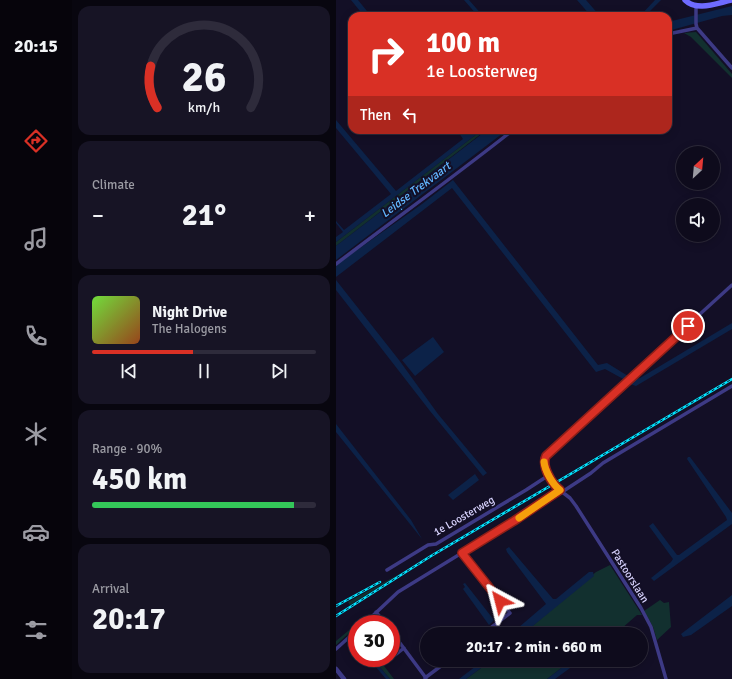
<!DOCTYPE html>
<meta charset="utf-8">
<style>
body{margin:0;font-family:Signika,sans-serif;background:#171425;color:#f1f3f6;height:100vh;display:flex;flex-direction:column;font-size:15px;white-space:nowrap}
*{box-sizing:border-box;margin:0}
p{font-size:13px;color:#9b9ba3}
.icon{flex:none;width:22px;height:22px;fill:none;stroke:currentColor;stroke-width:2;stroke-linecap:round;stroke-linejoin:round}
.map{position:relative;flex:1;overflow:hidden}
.panel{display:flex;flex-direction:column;gap:6px;padding:6px;background:#08060f;width:264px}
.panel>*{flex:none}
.top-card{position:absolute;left:12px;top:12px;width:324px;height:122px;border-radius:12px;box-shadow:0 2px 10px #0003,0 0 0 1px #2e2b3b;background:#d93025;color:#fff;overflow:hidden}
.needle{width:26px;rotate:26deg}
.controls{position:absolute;left:340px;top:146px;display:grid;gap:8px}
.controls a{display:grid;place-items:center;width:44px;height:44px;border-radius:50%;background:#0e0b1c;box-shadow:0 2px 10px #0003,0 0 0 1px #2e2b3b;font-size:20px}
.speed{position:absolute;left:12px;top:615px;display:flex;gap:8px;font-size:20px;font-weight:700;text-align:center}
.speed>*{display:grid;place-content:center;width:52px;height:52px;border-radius:50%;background:#0e0b1c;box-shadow:0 2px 10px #0003,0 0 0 1px #2e2b3b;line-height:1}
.speed .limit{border:6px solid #d22;background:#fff;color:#111}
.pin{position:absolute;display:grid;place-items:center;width:34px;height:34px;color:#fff;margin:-17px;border:2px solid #fff;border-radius:50%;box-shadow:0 1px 4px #0007}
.me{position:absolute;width:44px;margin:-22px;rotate:322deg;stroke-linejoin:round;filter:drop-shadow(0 0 3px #0008)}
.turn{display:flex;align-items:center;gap:14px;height:84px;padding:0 12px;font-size:18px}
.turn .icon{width:52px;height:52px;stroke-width:2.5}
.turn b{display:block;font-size:28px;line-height:34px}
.then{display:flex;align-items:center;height:38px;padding:0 12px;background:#0003;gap:8px;font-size:15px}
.big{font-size:30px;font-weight:800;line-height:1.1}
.panel .card{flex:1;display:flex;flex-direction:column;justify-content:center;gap:6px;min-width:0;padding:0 14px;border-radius:12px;background:#171425}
.panel .dial{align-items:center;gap:0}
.dial svg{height:104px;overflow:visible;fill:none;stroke:#2e2b3b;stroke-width:7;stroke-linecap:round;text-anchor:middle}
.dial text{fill:#f1f3f6;stroke:none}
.song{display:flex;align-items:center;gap:12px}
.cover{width:48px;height:48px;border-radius:6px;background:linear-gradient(135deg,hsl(100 70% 55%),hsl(20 70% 35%))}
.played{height:4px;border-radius:2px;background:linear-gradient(90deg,#d93025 45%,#2e2b3b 45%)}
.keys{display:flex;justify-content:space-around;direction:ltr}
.heat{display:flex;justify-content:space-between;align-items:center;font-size:22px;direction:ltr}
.charge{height:6px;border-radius:3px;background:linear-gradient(90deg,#34c759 90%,#2e2b3b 0)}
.trip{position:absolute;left:84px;top:627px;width:228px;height:40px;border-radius:20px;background:#0e0b1c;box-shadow:0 2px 10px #0003,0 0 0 1px #2e2b3b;font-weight:800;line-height:40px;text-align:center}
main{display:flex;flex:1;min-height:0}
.tab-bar{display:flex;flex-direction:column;width:72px;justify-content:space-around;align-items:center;background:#06040b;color:#9b9ba3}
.tab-bar .icon{width:28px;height:28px}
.tab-bar .current{color:#d93025}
.tab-bar b{font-size:18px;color:#f1f3f6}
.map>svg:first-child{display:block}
</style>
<main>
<nav class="tab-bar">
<b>20:15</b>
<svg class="icon current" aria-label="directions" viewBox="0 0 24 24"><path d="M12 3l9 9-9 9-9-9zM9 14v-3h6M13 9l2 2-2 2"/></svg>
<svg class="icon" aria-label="music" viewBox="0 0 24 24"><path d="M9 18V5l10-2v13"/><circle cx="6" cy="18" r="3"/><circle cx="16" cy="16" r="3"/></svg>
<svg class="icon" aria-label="phone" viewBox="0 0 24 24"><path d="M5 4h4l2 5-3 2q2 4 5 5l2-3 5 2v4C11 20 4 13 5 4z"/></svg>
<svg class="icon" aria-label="climate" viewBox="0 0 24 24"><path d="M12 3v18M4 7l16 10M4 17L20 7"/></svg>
<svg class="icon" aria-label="car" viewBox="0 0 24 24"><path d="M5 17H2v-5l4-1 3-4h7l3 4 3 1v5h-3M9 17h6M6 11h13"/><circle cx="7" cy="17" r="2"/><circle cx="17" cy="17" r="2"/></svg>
<svg class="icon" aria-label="filters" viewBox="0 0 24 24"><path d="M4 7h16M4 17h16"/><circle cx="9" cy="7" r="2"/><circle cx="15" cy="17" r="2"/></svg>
</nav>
<section class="panel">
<div class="card dial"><svg viewBox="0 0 100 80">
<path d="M14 69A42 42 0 1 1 86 69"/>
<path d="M14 69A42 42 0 0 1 9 37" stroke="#d93025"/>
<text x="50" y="56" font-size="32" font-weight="700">26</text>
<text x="50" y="72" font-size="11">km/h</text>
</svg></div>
<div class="card"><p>Climate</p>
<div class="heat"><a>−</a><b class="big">21°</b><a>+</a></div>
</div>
<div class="card">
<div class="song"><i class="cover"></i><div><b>Night Drive</b><p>The Halogens</p></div></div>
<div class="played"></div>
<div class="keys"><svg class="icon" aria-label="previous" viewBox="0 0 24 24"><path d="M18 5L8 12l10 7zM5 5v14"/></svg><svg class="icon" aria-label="pause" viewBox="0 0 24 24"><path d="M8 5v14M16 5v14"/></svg><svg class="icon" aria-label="next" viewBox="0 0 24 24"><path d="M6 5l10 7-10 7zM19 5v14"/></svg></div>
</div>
<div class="card"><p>Range · 90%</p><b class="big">450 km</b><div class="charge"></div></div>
<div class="card"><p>Arrival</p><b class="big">20:17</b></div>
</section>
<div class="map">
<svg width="396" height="679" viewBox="0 0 396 679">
<rect width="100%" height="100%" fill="#130f26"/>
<!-- green -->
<path fill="#12302f" d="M360,32L396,74V78L355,37L348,33Z
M146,130H150L0,246V242Z
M274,565L306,615H301L285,629V628L277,629L271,634H187L260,572Z
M65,573L14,605L12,602Z
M324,600L328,603L333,602L335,627L321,640L317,627L308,611Z
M30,616V617L23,624H21V626L0,645V641Z
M36,658H42L58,679H54Z
M156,660H236L211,679H130Z"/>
<!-- water -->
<path fill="#0c2248" d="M15,0H22L35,16H28Z
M128,0H133L147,16H142Z
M241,0H250L264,16H255Z
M319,0H325L309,16H304Z
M396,6V15L386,16L332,31V22Z
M0,120L60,191L127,139L121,130H131L134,133L138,130H146L0,242V237L7,232L0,223V221L8,230L55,194L0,128Z
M151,130H171L0,260V246Z
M117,180L262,365L271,363L292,376L289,380L269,369L260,372L116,188L0,277V265L86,204Z
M0,280L63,360L102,414L151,473L147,476L94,411L0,290Z
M396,323V329L300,386L294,384L295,380L304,378Z
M97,337L108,352L79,376L66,360Z
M0,424L75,520L86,539L0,432Z
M352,457H354L396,513V524L318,581L315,578L335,562L337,559L313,526L317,523L341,555H343L391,520L390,517L351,459Z
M139,474L143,480L117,500L112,495Z
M173,547L217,599H220L253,572H257L258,576L187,634H175L210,604L171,552L170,549Z
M129,583L158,620L153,625L127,589L129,587L127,584Z
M396,595V606L355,635L347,637L345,634Z
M35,658H36L54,679H50L34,660Z
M148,660H156L130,679H123Z
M236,660H245L219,679H211Z"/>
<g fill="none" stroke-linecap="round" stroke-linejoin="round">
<!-- ferry -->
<path stroke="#62b6ff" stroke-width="1" stroke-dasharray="5 4" stroke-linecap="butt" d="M59,201L66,210"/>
<!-- minor -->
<path stroke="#3d3a85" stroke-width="3.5" d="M360,6V24L361,28L396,68
M332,34L361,28
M0,264C59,219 119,176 177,130
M226,492L255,473L267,463L396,386
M127,553L174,613L147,634
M51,570L92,545L100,544L190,490L213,475
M40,612L50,624
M28,624L62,592L178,521L224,490
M55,631L90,678
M0,649L21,630
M49,663L68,648
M89,678L113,660
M330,679L315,627L305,608L240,506L234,498L221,488L209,468L208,459L210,456L219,446L396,285"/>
<!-- tertiary -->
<path stroke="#3d3a85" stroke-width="4.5" d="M0,669L8,679"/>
<!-- secondary -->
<path stroke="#6f6bff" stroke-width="5.5" d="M349,0C361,12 381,3 396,0"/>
<!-- rail casing -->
<g stroke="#00e5ff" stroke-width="2.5">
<path id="rail" d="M0,606L44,582
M0,616L95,556L396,379"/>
</g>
<!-- rail -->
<use href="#rail" stroke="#130f26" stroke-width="1" stroke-dasharray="3" stroke-linecap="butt"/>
</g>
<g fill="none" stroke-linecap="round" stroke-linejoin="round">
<!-- route casing -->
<g stroke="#8d1f18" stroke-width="10">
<path id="route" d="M164,601L126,553L178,521L224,490C216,484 205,466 210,456L352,326"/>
</g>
<!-- route -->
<use href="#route" stroke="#d93025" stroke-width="7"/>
<!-- slow -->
<path stroke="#f59e0b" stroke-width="7" d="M183,518L224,490C217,485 209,471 208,462"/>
</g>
<g text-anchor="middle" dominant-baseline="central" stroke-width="4" stroke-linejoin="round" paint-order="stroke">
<!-- street labels -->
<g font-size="11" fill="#d9d4ff" stroke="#130f26">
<text transform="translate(128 516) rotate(-30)">1e Loosterweg</text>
<text transform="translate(294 576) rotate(58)">Pastoorslaan</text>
</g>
<!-- water labels -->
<g font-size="12" font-style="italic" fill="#62b6ff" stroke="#130f26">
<text transform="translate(80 190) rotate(-37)">Leidse Trekvaart</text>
</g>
</g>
</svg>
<div class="controls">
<a><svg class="needle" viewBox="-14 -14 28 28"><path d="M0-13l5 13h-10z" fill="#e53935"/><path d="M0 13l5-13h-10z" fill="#9b9ba3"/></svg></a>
<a><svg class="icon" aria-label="sound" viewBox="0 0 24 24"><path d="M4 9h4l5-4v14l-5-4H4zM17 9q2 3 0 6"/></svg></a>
</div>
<div class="speed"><div class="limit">30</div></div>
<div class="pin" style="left:352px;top:326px;background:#d93025"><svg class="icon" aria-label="arrive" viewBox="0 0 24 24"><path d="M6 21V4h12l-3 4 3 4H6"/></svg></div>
<svg class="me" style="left:164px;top:601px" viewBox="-20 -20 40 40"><path d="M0-17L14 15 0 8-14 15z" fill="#d93025" stroke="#fff" stroke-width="4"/></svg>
<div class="trip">20:17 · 2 min · 660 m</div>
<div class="top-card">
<div class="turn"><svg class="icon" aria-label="right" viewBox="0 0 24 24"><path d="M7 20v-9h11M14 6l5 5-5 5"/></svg><div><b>100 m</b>1e Loosterweg</div></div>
<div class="then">Then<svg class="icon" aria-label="left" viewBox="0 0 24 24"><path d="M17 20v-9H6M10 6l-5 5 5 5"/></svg></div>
</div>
</div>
</main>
